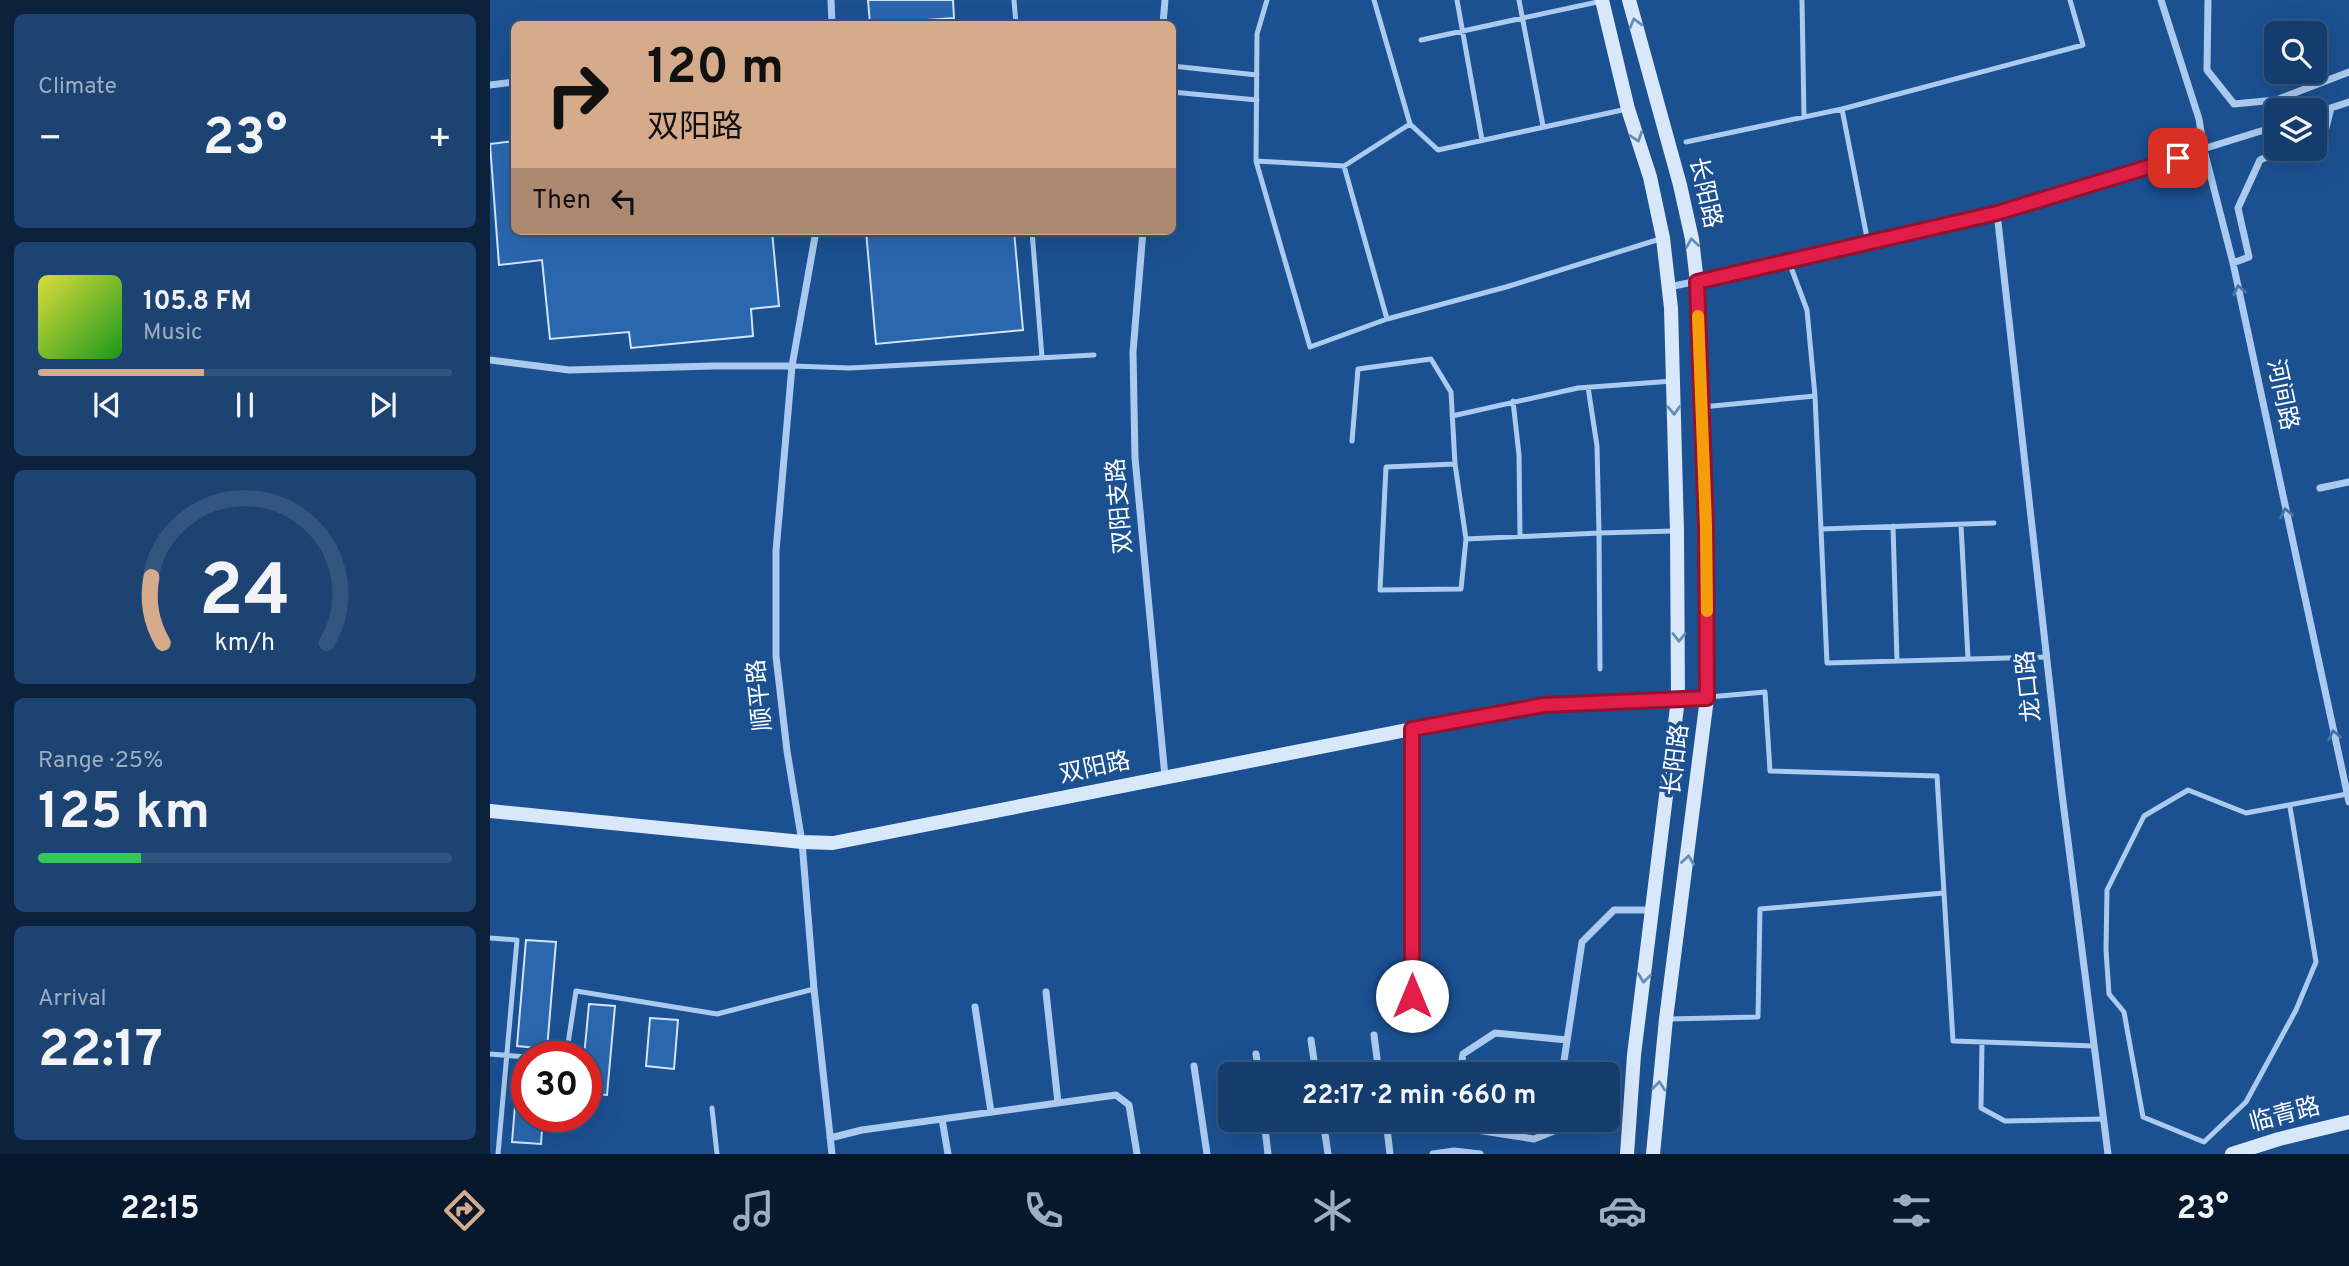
<!DOCTYPE html>
<meta charset="utf-8">
<style>
body{margin:0;font-family:Overpass,"Noto Sans SC",sans-serif;background:#1d4372;color:#f1f3f6;height:100vh;display:flex;flex-direction:column;font-size:26px;white-space:nowrap}
*{box-sizing:border-box;margin:0}
p{font-size:23px;color:#9dadc2}
.icon{flex:none;width:38px;height:38px;fill:none;stroke:currentColor;stroke-width:2;stroke-linecap:round;stroke-linejoin:round}
.map{position:relative;flex:1;overflow:hidden}
.details{display:flex;flex-direction:column;gap:14px;padding:14px;background:#0b213c;width:490px}
.details>*{flex:none}
.guide{position:absolute;left:21px;top:21px;width:665px;height:214px;border-radius:10px;box-shadow:0 7px 28px #0002,0 0 0 2px #335680;background:#d6ab8b;color:#111;overflow:hidden}
.buttons{position:absolute;left:1774px;top:21px;display:grid;gap:14px}
.buttons a{display:grid;place-items:center;width:63px;height:63px;border-radius:10px;background:#143c6d;box-shadow:0 7px 28px #0002,0 0 0 2px #335680;font-size:35px}
.speed{position:absolute;left:21px;top:1041px;display:flex;gap:14px;font-size:35px;font-weight:700;text-align:center}
.speed>*{display:grid;place-content:center;width:91px;height:91px;border-radius:50%;background:#143c6d;box-shadow:0 7px 28px #0002,0 0 0 2px #335680;line-height:1}
.speed .limit{border:10px solid #d22;background:#fff;color:#111}
.pin{position:absolute;display:grid;place-items:center;width:60px;height:60px;color:#fff;margin:-30px;border-radius:14px;box-shadow:0 4px 10px #0006}
.me{position:absolute;width:77px;margin:-38px;rotate:0deg;stroke-linejoin:round;filter:drop-shadow(0 0 5px #0008)}
.turn{display:flex;align-items:center;gap:24px;height:147px;padding:0 21px;font-size:32px}
.turn .icon{width:91px;height:91px;stroke-width:2.5}
.turn b{display:block;font-size:49px;line-height:60px}
.then{display:flex;align-items:center;height:66px;padding:0 21px;background:#0003;gap:14px;font-size:26px}
.big{font-size:52px;font-weight:700;line-height:1.1}
.details .card{flex:1;display:flex;flex-direction:column;justify-content:center;gap:10px;min-width:0;padding:0 24px;border-radius:10px;background:#1d4372}
.details .dial{align-items:center;gap:0}
.dial svg{height:182px;overflow:visible;fill:none;stroke:#335680;stroke-width:7;stroke-linecap:round;text-anchor:middle}
.dial text{fill:#f1f3f6;stroke:none}
.song{display:flex;align-items:center;gap:21px}
.cover{width:84px;height:84px;border-radius:10px;background:linear-gradient(135deg,hsl(60 70% 55%),hsl(120 70% 35%))}
.played{height:7px;border-radius:4px;background:linear-gradient(90deg,#d6ab8b 40%,#335680 40%)}
.keys{display:flex;justify-content:space-around;direction:ltr}
.heat{display:flex;justify-content:space-between;align-items:center;font-size:38px;direction:ltr}
.charge{height:10px;border-radius:5px;background:linear-gradient(90deg,#34c759 25%,#335680 0)}
.trip{position:absolute;left:728px;top:1062px;width:402px;height:70px;border-radius:10px;background:#143c6d;box-shadow:0 7px 28px #0002,0 0 0 2px #335680;font-weight:700;line-height:70px;text-align:center}
.dock{display:flex;height:112px;justify-content:space-around;align-items:center;background:#08182c;color:#9dadc2}
.dock .icon{width:49px;height:49px}
.dock .active{color:#d6ab8b}
.dock b{font-size:32px;color:#f1f3f6}
main{display:flex;flex:1;min-height:0}
.map>svg:first-child{display:block}
</style>
<main>
<section class="details">
<div class="card"><p>Climate</p>
<div class="heat"><a>−</a><b class="big">23°</b><a>+</a></div>
</div>
<div class="card">
<div class="song"><i class="cover"></i><div><b>105.8 FM</b><p>Music</p></div></div>
<div class="played"></div>
<div class="keys"><svg class="icon" aria-label="previous" viewBox="0 0 24 24"><path d="M18 5L8 12l10 7zM5 5v14"/></svg><svg class="icon" aria-label="pause" viewBox="0 0 24 24"><path d="M8 5v14M16 5v14"/></svg><svg class="icon" aria-label="next" viewBox="0 0 24 24"><path d="M6 5l10 7-10 7zM19 5v14"/></svg></div>
</div>
<div class="card dial"><svg viewBox="0 0 100 80">
<path d="M14 69A42 42 0 1 1 86 69"/>
<path d="M14 69A42 42 0 0 1 9 40" stroke="#d6ab8b"/>
<text x="50" y="56" font-size="32" font-weight="700">24</text>
<text x="50" y="72" font-size="11">km/h</text>
</svg></div>
<div class="card"><p>Range · 25%</p><b class="big">125 km</b><div class="charge"></div></div>
<div class="card"><p>Arrival</p><b class="big">22:17</b></div>
</section>
<div class="map">
<svg width="1859" height="1154" viewBox="0 0 1859 1154">
<rect width="100%" height="100%" fill="#1b5091"/>
<!-- building -->
<path fill="#2a67af" stroke="#d1e4fa" stroke-width="2" d="M378,0H463L464,18L380,24Z
M24,141V231H282L289,306L261,309L263,336L141,348L139,332L60,339L52,260L9,265L0,144Z
M376,231H524L533,330L386,344Z
M36,940L66,942L57,1049L27,1046Z
M99,1004L125,1006L117,1095L96,1093V1057H94Z
M160,1018L188,1020L184,1069L156,1066Z
M28,1069L37,1070V1116H53L51,1144L22,1142Z"/>
<g fill="none" stroke-linecap="round" stroke-linejoin="round">
<!-- lane -->
<path stroke="#abcaef" stroke-width="5" d="M524,0L526,24
M884,0L920,124
M967,0L992,140
M1029,0L1053,126
M1312,0L1314,117
M931,40L1112,1
M682,66L767,75
M682,92L767,100
M1137,109L948,150L920,124L854,166L897,319L1016,287L1170,239
M1352,109L1593,45L1580,0
M1196,142L1352,109L1378,243
M766,161L767,34L777,0
M854,166L766,161L820,347L897,319
M542,231L552,357
M1299,262L1317,310L1325,396
M302,366L360,368L604,355
M1023,401L1029,455L1030,536
M1212,407L1325,396L1337,663L1556,657
M962,416L1088,388L1183,381
M862,441L868,369L941,359L961,392L965,464
M1471,525L1478,658
M1403,526L1407,661
M1332,529L1504,523
M976,539L965,464L896,467L890,590L971,589L976,539L1109,533L1107,446L1098,387
M1110,669L1109,533L1184,531
M1219,697L1275,692L1280,771L1447,776L1454,893
M1800,807L1826,962L1806,1010L1756,1102L1714,1142L1653,1117L1634,1012L1619,994L1616,950L1617,890L1654,816L1698,790L1756,813L1857,794
M0,938L27,940L8,1154
M1179,1019L1268,1017L1270,909L1454,893L1463,1041L1604,1046
M1492,1042L1491,1108L1515,1121L1614,1119
M0,1054L37,1057
M76,1057L86,991L227,1014L324,989
M222,1108L227,1154"/>
<!-- street -->
<path stroke="#abcaef" stroke-width="7" d="M341,0L342,24
M1671,0L1709,119L1714,150L1743,263L1859,802
M1718,0L1717,70L1744,104L1786,100L1859,72
M673,24L675,0
M0,85L24,82
M1825,113L1859,102
M1825,136L1835,132L1841,108
M1507,213L1571,786L1618,1154
M326,231L302,366L286,551V656L297,751L312,842L324,989L342,1154
M653,231L643,352L645,458L675,777
M1743,263L1759,257L1748,208L1770,160L1796,149
M1179,287L1299,262L1507,213L1787,126
M0,360L79,370L223,366H302
M1830,488L1859,482
M922,729V996
M556,992L568,1103
M485,1007L501,1112
M884,1035L889,1074
M821,1040L826,1074
M766,1054L769,1074
M704,1066L717,1154
M970,1074L973,1054L1005,1033L1077,1040
M1072,1074L1092,942L1124,910H1161
M452,1119L458,1154
M774,1120L778,1154
M833,1120L838,1154
M896,1120L900,1154
M962,1120L961,1126L1044,1139L1064,1131L1066,1120
M340,1138L372,1130L626,1095L639,1105L647,1154
M943,1154L964,1151L990,1154"/>
<!-- secondary -->
<path stroke="#d8e7fa" stroke-width="14" d="M1112,0L1138,109L1160,177L1173,238L1181,308L1187,531L1188,699L1144,1055L1137,1154
M1139,0L1190,185L1202,239L1207,282L1216,526L1217,698L1176,1019L1163,1154
M0,811L312,842L343,843L922,729L1054,705L1217,698
M1742,1154L1789,1139L1859,1122"/>
</g>
<!-- one-way arrows -->
<defs><path id="oneway-chevron" d="M-2-3.5L2.5 0L-2 3.5" fill="none" stroke-width="1.6" stroke-linecap="round" stroke-linejoin="round" transform="scale(1.75)"/></defs>
<g stroke="#678cbb">
<use href="#oneway-chevron" transform="translate(1145 23) rotate(-105)"/>
<use href="#oneway-chevron" transform="translate(1147 137) rotate(72)"/>
<use href="#oneway-chevron" transform="translate(1202 243) rotate(-99)"/>
<use href="#oneway-chevron" transform="translate(1184 410) rotate(88)"/>
<use href="#oneway-chevron" transform="translate(1189 637) rotate(90)"/>
<use href="#oneway-chevron" transform="translate(1198 860) rotate(-82)"/>
<use href="#oneway-chevron" transform="translate(1154 978) rotate(97)"/>
<use href="#oneway-chevron" transform="translate(1169 1086) rotate(-84)"/>
</g>
<g stroke="#4675ad">
<use href="#oneway-chevron" transform="translate(1749 290) rotate(-102)"/>
<use href="#oneway-chevron" transform="translate(1796 513) rotate(-102)"/>
<use href="#oneway-chevron" transform="translate(1844 735) rotate(-102)"/>
</g>
<g fill="none" stroke-linecap="round" stroke-linejoin="round">
<!-- route casing -->
<g stroke="#92132f" stroke-width="18">
<path id="route" d="M922,996V729L1054,705L1217,698L1216,526L1207,282L1507,213L1688,158"/>
</g>
<!-- route -->
<use href="#route" stroke="#e11d48" stroke-width="12"/>
<!-- slow -->
<path stroke="#f59e0b" stroke-width="12" d="M1208,316L1216,526L1217,611"/>
</g>
<g text-anchor="middle" dominant-baseline="central" stroke-width="7" stroke-linejoin="round" paint-order="stroke">
<!-- street labels -->
<g font-size="24" fill="#fff" stroke="#1b5091">
<text transform="translate(1214 193) rotate(77)">长阳路</text>
<text transform="translate(1791 395) rotate(78)">河间路</text>
<text transform="translate(631 506) rotate(-95)">双阳支路</text>
<text transform="translate(1540 686) rotate(-96)">龙口路</text>
<text transform="translate(271 695) rotate(-96)">顺平路</text>
<text transform="translate(1187 760) rotate(-83)">长阳路</text>
<text transform="translate(605 769) rotate(-12)">双阳路</text>
<text transform="translate(1795 1116) rotate(-15)">临青路</text>
</g>
</g>
</svg>
<div class="buttons">
<a><svg class="icon" aria-label="search" viewBox="0 0 24 24"><circle cx="10" cy="10" r="6"/><path d="M15 15l6 6"/></svg></a>
<a><svg class="icon" aria-label="layers" viewBox="0 0 24 24"><path d="M12 4l9 5-9 5-9-5zM3 14l9 5 9-5"/></svg></a>
</div>
<div class="speed"><div class="limit">30</div></div>
<div class="pin" style="left:1688px;top:158px;background:#d93025"><svg class="icon" aria-label="arrive" viewBox="0 0 24 24"><path d="M6 21V4h12l-3 4 3 4H6"/></svg></div>
<svg class="me" style="left:922px;top:996px" viewBox="-20 -20 40 40"><circle r="19" fill="#fff"/><path d="M0-13L10 11 0 6-10 11z" fill="#e11d48"/></svg>
<div class="trip">22:17 · 2 min · 660 m</div>
<div class="guide">
<div class="turn"><svg class="icon" aria-label="right" viewBox="0 0 24 24"><path d="M7 20v-9h11M14 6l5 5-5 5"/></svg><div><b>120 m</b>双阳路</div></div>
<div class="then">Then<svg class="icon" aria-label="left" viewBox="0 0 24 24"><path d="M17 20v-9H6M10 6l-5 5 5 5"/></svg></div>
</div>
</div>
</main>
<nav class="dock">
<b>22:15</b>
<svg class="icon active" aria-label="directions" viewBox="0 0 24 24"><path d="M12 3l9 9-9 9-9-9zM9 14v-3h6M13 9l2 2-2 2"/></svg>
<svg class="icon" aria-label="music" viewBox="0 0 24 24"><path d="M9 18V5l10-2v13"/><circle cx="6" cy="18" r="3"/><circle cx="16" cy="16" r="3"/></svg>
<svg class="icon" aria-label="phone" viewBox="0 0 24 24"><path d="M5 4h4l2 5-3 2q2 4 5 5l2-3 5 2v4C11 20 4 13 5 4z"/></svg>
<svg class="icon" aria-label="climate" viewBox="0 0 24 24"><path d="M12 3v18M4 7l16 10M4 17L20 7"/></svg>
<svg class="icon" aria-label="car" viewBox="0 0 24 24"><path d="M5 17H2v-5l4-1 3-4h7l3 4 3 1v5h-3M9 17h6M6 11h13"/><circle cx="7" cy="17" r="2"/><circle cx="17" cy="17" r="2"/></svg>
<svg class="icon" aria-label="filters" viewBox="0 0 24 24"><path d="M4 7h16M4 17h16"/><circle cx="9" cy="7" r="2"/><circle cx="15" cy="17" r="2"/></svg>
<b>23°</b>
</nav>
